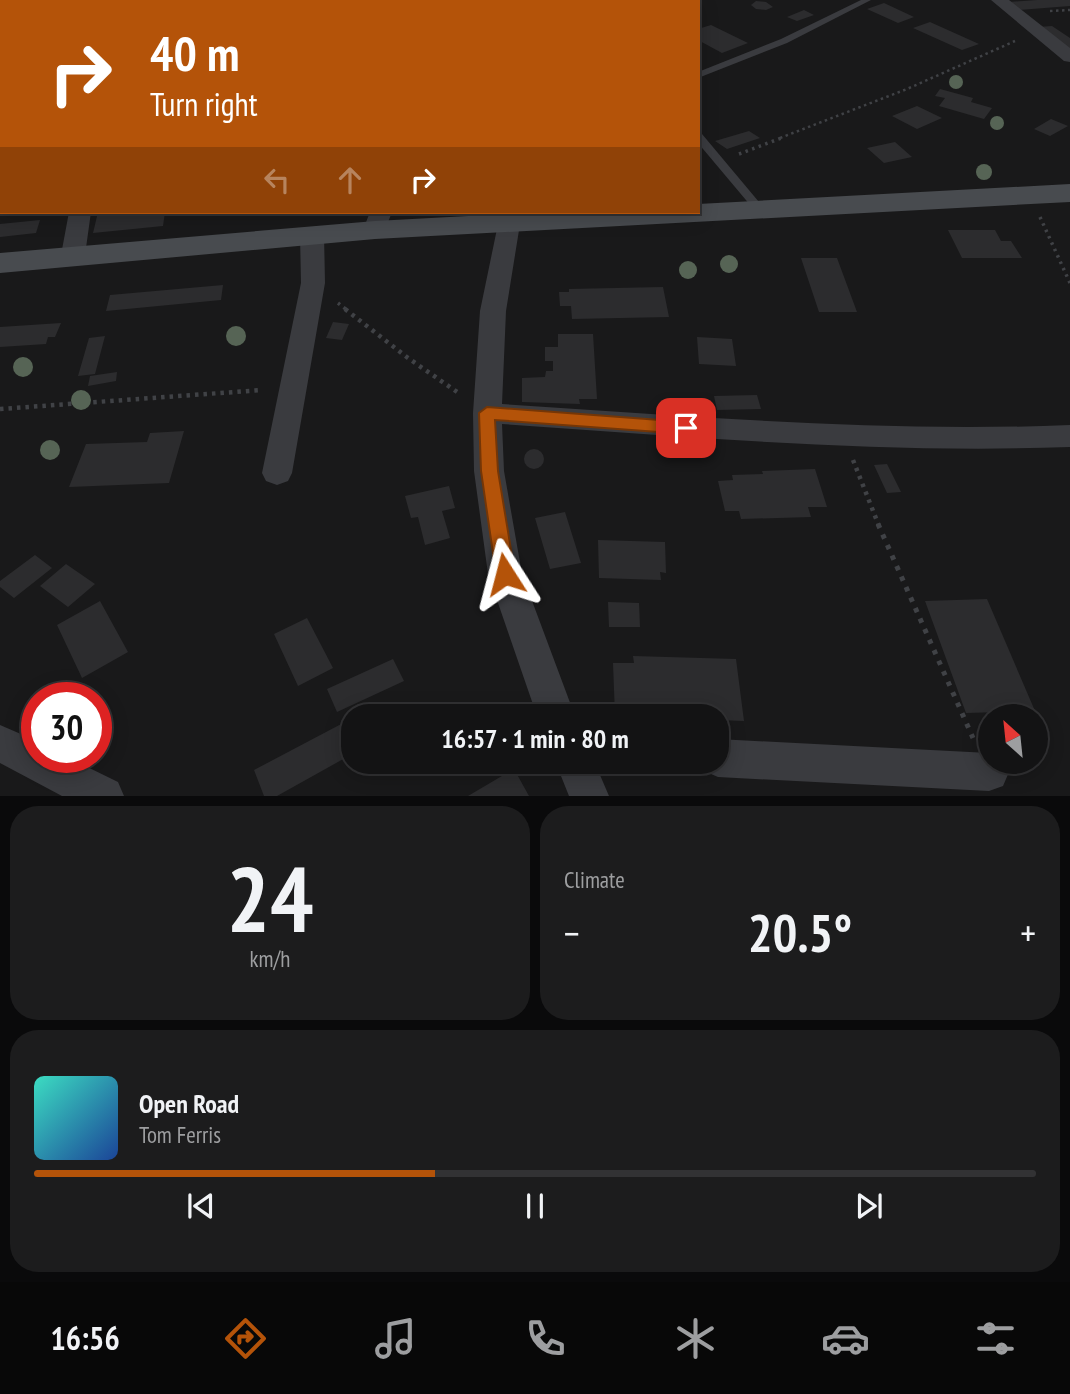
<!DOCTYPE html>
<meta charset="utf-8">
<style>
body{margin:0;font-family:"PT Sans Narrow",sans-serif;background:#1c1c1d;color:#f1f3f6;height:100vh;display:flex;flex-direction:column;font-size:26px;white-space:nowrap}
*{box-sizing:border-box;margin:0}
p{font-size:23px;color:#9d9ea0}
.icon{flex:none;width:38px;height:38px;fill:none;stroke:currentColor;stroke-width:2;stroke-linecap:round;stroke-linejoin:round}
.map{position:relative;height:796px;overflow:hidden}
.panel{display:flex;flex-direction:column;gap:10px;padding:10px;background:#0a0a0b;flex:1}
.panel>*{flex:none}
.top-card{position:absolute;left:0px;top:0px;width:700px;height:214px;box-shadow:0 4px 18px #0003,0 0 0 2px #323234;background:#b45309;color:#fff;overflow:hidden}
.needle{width:46px;rotate:333deg}
.fabs{position:absolute;left:978px;top:704px;display:grid;gap:14px}
.fabs a{display:grid;place-items:center;width:70px;height:70px;border-radius:50%;background:#131314;box-shadow:0 4px 18px #0003,0 0 0 2px #323234;font-size:35px}
.speed{position:absolute;left:21px;top:682px;display:flex;gap:14px;font-size:35px;font-weight:700;text-align:center}
.speed>*{display:grid;place-content:center;width:91px;height:91px;border-radius:50%;background:#131314;box-shadow:0 4px 18px #0003,0 0 0 2px #323234;line-height:1}
.speed .limit{border:10px solid #d22;background:#fff;color:#111}
.pin{position:absolute;display:grid;place-items:center;width:60px;height:60px;color:#fff;margin:-30px;border-radius:14px;box-shadow:0 4px 10px #0006}
.me{position:absolute;width:77px;margin:-38px;rotate:351deg;stroke-linejoin:round;filter:drop-shadow(0 0 5px #0008)}
.turn{display:flex;align-items:center;gap:24px;height:147px;padding:0 35px;font-size:32px}
.turn .icon{width:91px;height:91px;stroke-width:2.5}
.turn b{display:block;font-size:49px;line-height:60px}
.lanes{display:flex;align-items:center;height:66px;padding:0 35px;background:#0003;justify-content:center;gap:35px;direction:ltr}
.lanes .off{opacity:.35}
.big{font-size:52px;font-weight:700;line-height:1.1}
.panel .tile{flex:1;display:flex;flex-direction:column;justify-content:center;gap:10px;min-width:0;padding:0 24px;border-radius:28px;background:#1c1c1d}
.panel .dial{align-items:center;gap:0}
.dial b{font-size:91px;line-height:1}
.song{display:flex;align-items:center;gap:21px}
.cover{width:84px;height:84px;border-radius:10px;background:linear-gradient(135deg,hsl(170 70% 55%),hsl(220 70% 35%))}
.played{height:7px;border-radius:4px;background:linear-gradient(90deg,#b45309 40%,#323234 40%)}
.keys{display:flex;justify-content:space-around;direction:ltr}
.heat{display:flex;justify-content:space-between;align-items:center;font-size:38px;direction:ltr}
.panel .tiles{flex:1;display:grid;gap:10px;grid-template-columns:1fr 1fr}
.tile:last-child{grid-column:span 2}
.trip{position:absolute;left:341px;top:704px;width:388px;height:70px;border-radius:28px;background:#131314;box-shadow:0 4px 18px #0003,0 0 0 2px #323234;font-weight:700;line-height:70px;text-align:center}
.dock{display:flex;height:112px;justify-content:space-around;align-items:center;background:#080808;color:#9d9ea0}
.dock .icon{width:49px;height:49px}
.dock .selected{color:#b45309}
.dock b{font-size:32px;color:#f1f3f6}
.map>svg:first-child{display:block}
</style>
<div class="map">
<svg width="1070" height="796" viewBox="0 0 1070 796">
<rect width="100%" height="100%" fill="#19191a"/>
<!-- building -->
<path fill="#2c2c2e" d="M1037,0H1070V6L1019,10L1009,2Z
M756,1L766,2L773,7L766,10L756,9L751,5Z
M884,3L914,17L898,23L867,9Z
M804,10L814,15L797,21L787,17Z
M930,22L979,44L962,50L913,28Z
M711,25L748,43L722,53L698,40V29Z
M1052,26L1070,38V50L1038,27Z
M940,89L973,98L971,102L992,108L984,119L939,106L945,98L935,96Z
M917,106L942,118L917,129L892,116Z
M1051,119L1068,126L1050,136L1034,129Z
M749,131L760,138L727,149L715,141Z
M895,142L912,157L884,163L867,148Z
M98,212H165L163,226L93,233Z
M40,220L36,233L0,237V224Z
M948,230H995L1001,241H1011L1022,258H962Z
M801,258H837L857,312H819Z
M223,285L221,300L106,311L110,295Z
M663,287L669,317L572,319L571,306H560L559,292H569V289Z
M333,322L349,324L342,340L326,338Z
M61,323L55,337H48L46,344L0,347V327Z
M558,334H593L597,399H579L580,404L522,402V378L545,377L546,371H553V361H545V347H558Z
M105,336L95,374L78,376L89,338Z
M697,337L732,339L736,366L699,364Z
M117,372L116,381L88,386L90,376Z
M757,395L761,409L717,410L714,396Z
M184,431L169,483L69,487L86,444L147,442L150,433Z
M524 459a10 10 0 1 1 20 0a10 10 0 1 1-20 0Z
M887,464L901,492L887,493L874,465Z
M815,469L827,507H808L811,517L741,519L739,511H725L718,481L733,480L732,475L763,474L762,471Z
M449,486L455,508L442,511L450,538L425,545L418,517L411,518L405,496Z
M565,512L581,563L550,569L535,518Z
M598,540L665,542L666,573L660,572L661,580L599,578Z
M35,555L52,568L14,598L0,587V581Z
M66,564L95,584L68,607L40,586Z
M987,599L1035,711L966,713L925,601Z
M100,601L128,652L82,678L57,625Z
M608,602L639,603L640,627H609Z
M307,618L333,668L298,686L274,634Z
M633,656L736,659L744,721L718,720V716H615L613,663H634Z
M393,659L404,681L337,712L327,689Z
M345,722L354,739V753L277,796H264L254,770Z
M514,769L529,796H468Z"/>
<g fill="none" stroke-linecap="round" stroke-linejoin="round">
<!-- path-far3 -->
<path stroke="#404246" stroke-width="2.5" stroke-dasharray="2.5 3.5" stroke-linecap="butt" d="M1050,11L1070,10
M780,138L907,89L1015,41"/>
<!-- path-far2 -->
<path stroke="#404246" stroke-width="3.5" stroke-dasharray="2.5 4.5" stroke-linecap="butt" d="M739,154L784,137
M1040,217L1070,283
M338,303L347,310"/>
<!-- path-far1 -->
<path stroke="#404246" stroke-width="4.5" stroke-dasharray="3.5 5" stroke-linecap="butt" d="M345,309L408,358L460,394
M0,409L262,390
M853,460L879,526"/>
<!-- path -->
<path stroke="#404246" stroke-width="5" stroke-dasharray="4.5 7" stroke-linecap="butt" d="M878,524L973,738"/>
<!-- lane -->
<path fill="#3a3b3f" fill-rule="evenodd" d="M482,0H491L492,2H483Z
M861,0H871L787,43L698,78V72L781,39Z
M698,133L702,134L764,208V212H756L698,143Z"/>
<!-- street -->
<path fill="#3a3b3f" fill-rule="evenodd" d="M104,0H120V2H104Z
M601,0H621L600,2Z
M991,0H1009L1070,48V62L1064,61Z
M69,212H91L85,255L81,260H65L61,255Z
M370,212H392L383,235H367L363,230Z
M509,217L517,219L520,224L506,311L502,404C691,416 880,433 1070,425V447C880,454 691,437 502,424L504,471L522,574L575,716H537L488,574L474,471L473,413L480,311L498,224L501,219Z
M312,227L320,229L324,234L325,283L292,473L288,481L277,485L266,481L262,473L301,283L300,234L304,229Z
M0,725L37,741V758H69L118,782L124,796H62L0,763Z
M718,739L989,753L990,761H1004L1009,772L1003,786L989,791L718,777L704,771L700,761H718Z
M555,761H594L609,796H569Z"/>
<!-- secondary -->
<path fill="#484b4f" fill-rule="evenodd" d="M1070,184V202L375,239L0,273V253L375,221L542,212H698V204Z"/>
</g>
<!-- trees -->
<g fill="#566455">
<circle cx="956" cy="82" r="7"/>
<circle cx="997" cy="123" r="7"/>
<circle cx="984" cy="172" r="8"/>
<circle cx="729" cy="264" r="9"/>
<circle cx="688" cy="270" r="9"/>
<circle cx="236" cy="336" r="10"/>
<circle cx="23" cy="367" r="10"/>
<circle cx="81" cy="400" r="10"/>
<circle cx="50" cy="450" r="10"/>
</g>
<!-- route -->
<path fill="#b45309" stroke="#753606" stroke-width="2" d="M487,407L686,422L694,428L686,434L495,420L498,471L515,574L512,579L505,582L499,579L496,574L481,471L479,413Z"/>
</svg>
<div class="fabs">
<a><svg class="needle" viewBox="-14 -14 28 28"><path d="M0-13l5 13h-10z" fill="#e53935"/><path d="M0 13l5-13h-10z" fill="#9d9ea0"/></svg></a>
</div>
<div class="speed"><div class="limit">30</div></div>
<div class="pin" style="left:686px;top:428px;background:#d93025"><svg class="icon" aria-label="arrive" viewBox="0 0 24 24"><path d="M6 21V4h12l-3 4 3 4H6"/></svg></div>
<svg class="me" style="left:505px;top:574px" viewBox="-20 -20 40 40"><path d="M0-17L14 15 0 8-14 15z" fill="#b45309" stroke="#fff" stroke-width="4"/></svg>
<div class="trip">16:57 · 1 min · 80 m</div>
<div class="top-card">
<div class="turn"><svg class="icon" aria-label="right" viewBox="0 0 24 24"><path d="M7 20v-9h11M14 6l5 5-5 5"/></svg><div><b>40 m</b>Turn right</div></div>
<div class="lanes"><svg class="icon off" aria-label="left" viewBox="0 0 24 24"><path d="M17 20v-9H6M10 6l-5 5 5 5"/></svg><svg class="icon off" aria-label="ahead" viewBox="0 0 24 24"><path d="M12 20V5M6 11l6-6 6 6"/></svg><svg class="icon" aria-label="right" viewBox="0 0 24 24"><path d="M7 20v-9h11M14 6l5 5-5 5"/></svg></div>
</div>
</div>
<section class="panel">
<div class="tiles">
<div class="tile dial"><b>24</b><p>km/h</p></div>
<div class="tile"><p>Climate</p>
<div class="heat"><a>−</a><b class="big">20.5°</b><a>+</a></div>
</div>
<div class="tile">
<div class="song"><i class="cover"></i><div><b>Open Road</b><p>Tom Ferris</p></div></div>
<div class="played"></div>
<div class="keys"><svg class="icon" aria-label="previous" viewBox="0 0 24 24"><path d="M18 5L8 12l10 7zM5 5v14"/></svg><svg class="icon" aria-label="pause" viewBox="0 0 24 24"><path d="M8 5v14M16 5v14"/></svg><svg class="icon" aria-label="next" viewBox="0 0 24 24"><path d="M6 5l10 7-10 7zM19 5v14"/></svg></div>
</div>
</div>
</section>
<nav class="dock">
<b>16:56</b>
<svg class="icon selected" aria-label="directions" viewBox="0 0 24 24"><path d="M12 3l9 9-9 9-9-9zM9 14v-3h6M13 9l2 2-2 2"/></svg>
<svg class="icon" aria-label="music" viewBox="0 0 24 24"><path d="M9 18V5l10-2v13"/><circle cx="6" cy="18" r="3"/><circle cx="16" cy="16" r="3"/></svg>
<svg class="icon" aria-label="phone" viewBox="0 0 24 24"><path d="M5 4h4l2 5-3 2q2 4 5 5l2-3 5 2v4C11 20 4 13 5 4z"/></svg>
<svg class="icon" aria-label="climate" viewBox="0 0 24 24"><path d="M12 3v18M4 7l16 10M4 17L20 7"/></svg>
<svg class="icon" aria-label="car" viewBox="0 0 24 24"><path d="M5 17H2v-5l4-1 3-4h7l3 4 3 1v5h-3M9 17h6M6 11h13"/><circle cx="7" cy="17" r="2"/><circle cx="17" cy="17" r="2"/></svg>
<svg class="icon" aria-label="filters" viewBox="0 0 24 24"><path d="M4 7h16M4 17h16"/><circle cx="9" cy="7" r="2"/><circle cx="15" cy="17" r="2"/></svg>
</nav>
